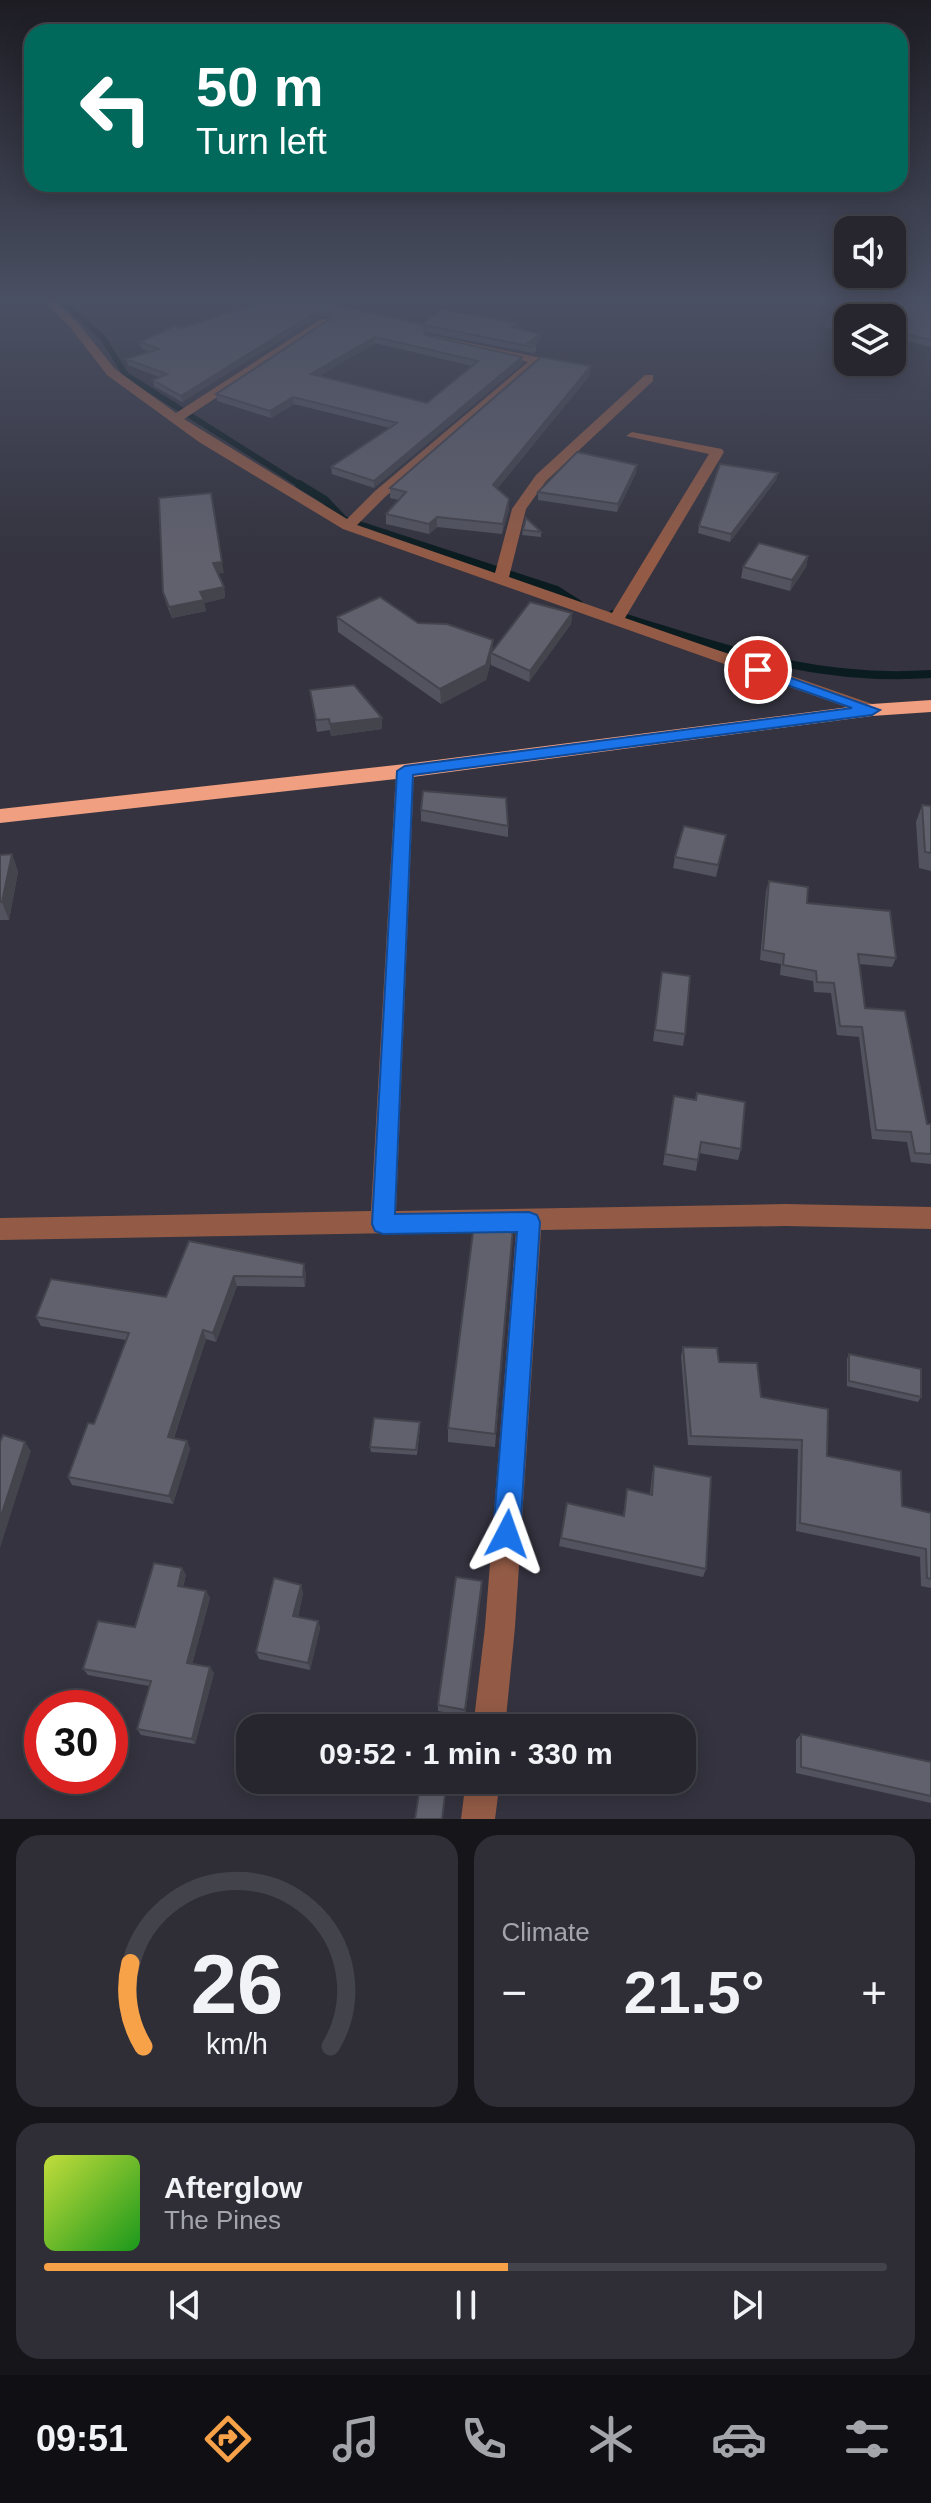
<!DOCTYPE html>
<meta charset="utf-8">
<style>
body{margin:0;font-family:Arial,sans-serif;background:#2f2e37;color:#f1f3f6;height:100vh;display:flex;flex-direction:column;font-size:30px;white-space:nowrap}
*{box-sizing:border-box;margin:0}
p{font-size:26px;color:#a4a5aa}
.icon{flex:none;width:44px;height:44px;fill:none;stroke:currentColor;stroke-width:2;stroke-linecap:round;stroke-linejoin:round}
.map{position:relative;height:1819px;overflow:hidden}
.drawer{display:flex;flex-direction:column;gap:16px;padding:16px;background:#15151a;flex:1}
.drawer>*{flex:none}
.top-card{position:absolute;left:24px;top:24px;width:884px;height:168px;border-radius:24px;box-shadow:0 4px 20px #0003,0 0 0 2px #43434b;background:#00695c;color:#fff;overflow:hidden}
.tools{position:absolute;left:834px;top:216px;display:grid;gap:16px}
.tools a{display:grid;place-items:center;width:72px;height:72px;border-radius:16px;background:#27262f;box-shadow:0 4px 20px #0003,0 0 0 2px #43434b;font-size:40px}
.speed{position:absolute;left:24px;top:1690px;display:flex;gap:16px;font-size:40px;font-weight:700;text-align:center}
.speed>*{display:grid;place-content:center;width:104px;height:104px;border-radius:50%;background:#27262f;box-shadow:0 4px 20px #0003,0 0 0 2px #43434b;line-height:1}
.speed .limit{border:12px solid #d22;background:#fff;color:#111}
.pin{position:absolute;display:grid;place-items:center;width:68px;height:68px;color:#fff;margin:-34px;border:4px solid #fff;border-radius:50%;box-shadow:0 2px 8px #0007}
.me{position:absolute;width:88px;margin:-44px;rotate:4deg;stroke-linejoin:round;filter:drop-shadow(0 0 6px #0008)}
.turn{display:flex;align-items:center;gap:28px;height:168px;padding:0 40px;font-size:36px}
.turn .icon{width:104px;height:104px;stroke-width:2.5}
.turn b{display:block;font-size:56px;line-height:68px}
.big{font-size:60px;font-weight:700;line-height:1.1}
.drawer .tile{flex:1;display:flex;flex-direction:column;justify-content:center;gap:12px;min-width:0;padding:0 28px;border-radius:24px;background:#2f2e37}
.drawer .dial{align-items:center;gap:0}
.dial svg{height:208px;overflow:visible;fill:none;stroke:#43434b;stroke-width:7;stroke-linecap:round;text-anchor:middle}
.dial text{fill:#f1f3f6;stroke:none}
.song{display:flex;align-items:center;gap:24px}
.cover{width:96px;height:96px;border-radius:12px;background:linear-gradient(135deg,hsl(70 70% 55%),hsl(120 70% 35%))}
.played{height:8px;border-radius:4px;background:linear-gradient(90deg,#f7a248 55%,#43434b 55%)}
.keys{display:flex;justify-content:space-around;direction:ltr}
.heat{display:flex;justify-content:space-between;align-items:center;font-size:44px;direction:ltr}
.drawer .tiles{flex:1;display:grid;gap:16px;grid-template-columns:1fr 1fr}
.tile:last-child{grid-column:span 2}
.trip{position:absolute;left:236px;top:1714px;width:460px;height:80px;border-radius:24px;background:#27262f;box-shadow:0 4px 20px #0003,0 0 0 2px #43434b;font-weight:700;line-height:80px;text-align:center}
.dock{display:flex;height:128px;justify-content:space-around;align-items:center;background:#100f13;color:#a4a5aa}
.dock .icon{width:56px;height:56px}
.dock .selected{color:#f7a248}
.dock b{font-size:36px;color:#f1f3f6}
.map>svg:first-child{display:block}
</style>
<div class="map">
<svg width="931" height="1819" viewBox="0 0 931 1819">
<rect width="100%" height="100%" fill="#34333f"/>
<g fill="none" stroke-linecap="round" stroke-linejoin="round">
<!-- stream-far1 -->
<path stroke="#0b1c20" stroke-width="6" d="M63,302L103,338L126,375L302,486"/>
<!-- stream -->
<path stroke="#0b1c20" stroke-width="8" d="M299,484L325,500L344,520L557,590L579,604
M613,614C726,648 810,682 931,674"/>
<!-- street -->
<path fill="#935b46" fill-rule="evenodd" d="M45,302H56L78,323L115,369L176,413L321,319H329V323L184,419L347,519L375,491L528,362L426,338V334L541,358V362L385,497L357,525L495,573L512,509L536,475L645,375H653V381L546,481L526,509L509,577L612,613L709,454L626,436L632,432L722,449L724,452L625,618L878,706L880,710L872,715L866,714L343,529L199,442L107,375L70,327Z
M405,765L414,771L396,1211L785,1204L931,1207V1229L785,1226L541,1230L515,1627L505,1728H473L485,1627L516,1231L0,1240V1218L371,1211L396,771Z
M466,1780H500L495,1819H461Z"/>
<!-- highway -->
<path fill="#f09f80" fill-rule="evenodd" d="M931,700V712L872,716L405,778L0,823V809L405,764L872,704Z"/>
</g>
<!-- wall -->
<path fill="#53535f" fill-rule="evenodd" d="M320,302L422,324L517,323L516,328L541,340L535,345H536V351L533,353L425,332V335L522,364L374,488L332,474L331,467L390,428L294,404L271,418L217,401L216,394L330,319V317L319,316L182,402L154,386L153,380L159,377L128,365L126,359L150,352L141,348L140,342L181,328ZM375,343L472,366L427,403L319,376Z
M847,302H931V347L892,337V318H848V333L825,327L826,321L849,302Z
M590,375L497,489L509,509L502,534L437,527L429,534L386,524V514L399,500L390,498V488Z
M636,473L617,512L538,500V492Z
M778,473L776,480L730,542L698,533L699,526Z
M159,498L224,573H217L224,587L225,598L204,603L206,611L172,618L166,603L163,592Z
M523,530L541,532V537L522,535Z
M808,556L806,567L790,591L741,578L743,567Z
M572,613L571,624L529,682L491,665V661L486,680L441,704L338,632L337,617L418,623L493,640V651Z
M310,690L382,729L331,736L330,730L317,732Z
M922,805L931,806V871L919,868L916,822Z
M421,810L508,826V837L421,821Z
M726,835L716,877L673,868L675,857Z
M12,854L18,872L9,920H0V855Z
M769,881L896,958L892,967L859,964L865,1008L927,1124H931V1164L911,1162L907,1142L872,1139L859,1037L837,1035L831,993L814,992L813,981L780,975L781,964L760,960L766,891Z
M662,972L685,1034L683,1046L653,1041Z
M697,1093L741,1149L738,1160L699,1153L696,1171L663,1165L672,1107L695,1100Z
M189,1241L306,1274L305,1287L237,1286L216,1342L206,1339L174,1438L187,1441L190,1449L173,1504L72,1485L68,1477L94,1424L126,1340L41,1326L36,1317L166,1297Z
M512,1243L495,1447L448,1442V1428Z
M683,1347L719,1362L761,1397L827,1456L902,1506L931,1513V1588L921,1586L920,1557L796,1531L798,1449L688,1445L681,1356Z
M849,1354L921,1397L918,1402L847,1386V1359Z
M420,1427L417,1455L371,1452L370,1447Z
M654,1466L706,1569L703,1577L559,1546L567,1503L623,1516L627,1489L650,1494L652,1475Z
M182,1568L186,1575L183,1587L206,1591L210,1598L192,1664L214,1673L195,1744L141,1735L137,1729L149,1686L88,1675L83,1669L135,1627Z
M482,1581L465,1716L438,1711V1705Z
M303,1593L298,1617L318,1621L320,1628L310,1670L259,1659L256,1652Z
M801,1734L931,1762V1803L796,1773V1740Z"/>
<!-- shaded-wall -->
<path fill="#44444d" d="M319,310V316L182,402L181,396Z
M541,334V340L532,347L528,343Z
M375,337V343L312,381L311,374Z
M522,357V364L374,488V481Z
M591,366L590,375L492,495L493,485Z
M293,397L294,404L271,418L270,411Z
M637,465L636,473L617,512L618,504Z
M778,473L776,480L730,542L731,534Z
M509,499V509L502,534L503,524Z
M437,517V527L429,534V524Z
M808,556L806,567L790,591L792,580Z
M222,562L224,573L214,574L213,563Z
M224,587L225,598L204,603L206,611L172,618L169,607L200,592Z
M572,613L571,624L529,682L530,671Z
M493,640V654L491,653V661L486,680L441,704L440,689Z
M382,718V729L331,736L330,724Z
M12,854L18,872L9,920L2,902Z
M304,1264L306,1274L305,1287L303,1277Z
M234,1276L237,1286L216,1342L213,1333Z
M203,1330L206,1339L171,1446L168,1437Z
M187,1441L190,1449L173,1504L169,1496Z
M25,1442L31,1451L0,1548V1519Z
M182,1568L186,1575L181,1593L178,1586Z
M482,1581V1589L465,1716V1710Z
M301,1585L303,1593L296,1624L293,1616Z
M206,1591L210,1598L191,1669L187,1663Z
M318,1621L320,1628L310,1670L308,1663Z
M210,1667L214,1673L195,1744L192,1739Z"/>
<!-- building -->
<path fill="#61616e" stroke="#44444d" stroke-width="2" fill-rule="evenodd" d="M261,302H320L422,324L443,309L517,323L512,327L541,334L528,343L536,345L533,347L424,325L425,335L522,357L374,481L331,467L397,423L293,397L270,411L216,394L330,319L331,311L319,310L181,396L153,380L167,374L126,359L159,349L140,342L174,326L181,328ZM375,337L478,361L427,403L311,374Z
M849,302H931V340L892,331V318H848V326L826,321Z
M541,357L591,366L493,485L509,499L503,524L437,517L429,524L386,514L406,492L390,488Z
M577,452L637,465L618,504L538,492Z
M720,464L778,473L731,534L699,526Z
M211,493L222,562L213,563L224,587L200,592L204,600L169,607L163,592L159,498Z
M526,518L541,532L523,530Z
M759,543L808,556L792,580L743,567Z
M380,597L418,623L447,624L493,640L486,665L440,689L337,617Z
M530,602L572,613L530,671L491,653Z
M354,685L382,718L330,724L329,719L316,720L310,690Z
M423,791L506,798L508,826L421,810Z
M922,805L931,806V853L925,852Z
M684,826L726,835L718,865L675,857Z
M12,854L2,902H0V855Z
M769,881L808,887L807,903L890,911L896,958L858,954L865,1008L905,1011L927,1124H931V1154L915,1153L911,1132L876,1130L862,1027L840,1026L834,983L817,982L816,971L783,965L784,954L763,950Z
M662,972L690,976L685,1034L655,1030Z
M697,1093L745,1102L741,1149L701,1142L698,1160L665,1154L674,1096L696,1100Z
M474,1224L513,1228L495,1434L448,1428Z
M189,1241L304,1264L303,1277L234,1276L213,1333L203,1330L168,1437L187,1441L169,1496L68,1477L88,1423L94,1424L129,1333L36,1317L51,1279L166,1297Z
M683,1347L717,1348L719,1362L757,1363L761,1397L828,1409L827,1456L901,1471L902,1506L931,1513V1579L927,1578L926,1549L800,1523L802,1440L691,1436Z
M849,1354L921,1369V1397L849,1381Z
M374,1418L420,1422L416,1450L370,1447Z
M3,1435L25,1442L0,1519V1442Z
M654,1466L711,1477L706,1569L561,1538L567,1503L624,1516L627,1489L652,1495Z
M154,1563L182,1568L178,1586L206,1591L187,1663L210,1667L192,1739L137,1729L151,1681L83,1669L98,1621L135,1627Z
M456,1577L482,1581L465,1710L438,1705Z
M274,1578L301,1585L293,1616L318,1621L308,1663L256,1652Z
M401,1714L455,1723L454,1728H399Z
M801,1734L931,1762V1796L801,1767Z
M421,1780H447L442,1819H415Z"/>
<!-- sky -->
<linearGradient id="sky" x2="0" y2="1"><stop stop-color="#1d1c23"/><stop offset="0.54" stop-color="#4a5063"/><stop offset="1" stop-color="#4a5063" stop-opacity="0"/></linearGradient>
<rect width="931" height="557" fill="url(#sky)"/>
<!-- route -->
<path fill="#1a73e8" stroke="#114b97" stroke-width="2" d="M758,666L880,710L872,715L413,775L395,1214L529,1212L537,1215L540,1222L520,1534L516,1543L507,1547L497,1543L493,1534L517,1232L383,1234L375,1231L372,1224L397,771L405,766L852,708L753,673L751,670Z"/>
</svg>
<div class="tools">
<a><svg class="icon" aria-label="sound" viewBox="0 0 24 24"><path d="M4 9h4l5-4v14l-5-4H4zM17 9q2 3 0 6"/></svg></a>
<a><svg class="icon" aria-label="layers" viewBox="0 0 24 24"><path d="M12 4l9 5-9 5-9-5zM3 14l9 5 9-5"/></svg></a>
</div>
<div class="speed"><div class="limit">30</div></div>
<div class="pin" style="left:758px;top:670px;background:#d93025"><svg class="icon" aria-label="arrive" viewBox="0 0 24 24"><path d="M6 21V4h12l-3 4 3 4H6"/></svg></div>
<svg class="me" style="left:507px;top:1534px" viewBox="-20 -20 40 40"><path d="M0-17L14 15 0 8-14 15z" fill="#1a73e8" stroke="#fff" stroke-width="4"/></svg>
<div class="trip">09:52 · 1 min · 330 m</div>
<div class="top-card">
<div class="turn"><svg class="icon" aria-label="left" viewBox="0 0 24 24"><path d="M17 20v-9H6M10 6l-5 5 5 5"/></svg><div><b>50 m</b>Turn left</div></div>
</div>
</div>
<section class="drawer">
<div class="tiles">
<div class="tile dial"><svg viewBox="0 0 100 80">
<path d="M14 69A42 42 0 1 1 86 69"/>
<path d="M14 69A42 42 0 0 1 9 37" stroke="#f7a248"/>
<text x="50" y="56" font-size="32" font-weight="700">26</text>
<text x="50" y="72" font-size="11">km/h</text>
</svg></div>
<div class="tile"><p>Climate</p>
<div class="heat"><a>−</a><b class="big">21.5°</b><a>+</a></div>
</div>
<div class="tile">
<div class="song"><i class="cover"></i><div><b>Afterglow</b><p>The Pines</p></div></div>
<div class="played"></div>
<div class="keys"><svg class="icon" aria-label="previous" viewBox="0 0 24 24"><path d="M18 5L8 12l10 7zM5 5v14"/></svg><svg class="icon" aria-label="pause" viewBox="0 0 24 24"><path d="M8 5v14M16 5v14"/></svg><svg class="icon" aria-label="next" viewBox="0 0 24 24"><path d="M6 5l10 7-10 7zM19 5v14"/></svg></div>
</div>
</div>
</section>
<nav class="dock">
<b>09:51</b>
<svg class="icon selected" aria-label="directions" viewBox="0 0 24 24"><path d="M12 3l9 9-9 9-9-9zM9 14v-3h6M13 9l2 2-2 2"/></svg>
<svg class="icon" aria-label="music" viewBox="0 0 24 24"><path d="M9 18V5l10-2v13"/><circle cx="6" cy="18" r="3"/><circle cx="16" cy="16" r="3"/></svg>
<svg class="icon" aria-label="phone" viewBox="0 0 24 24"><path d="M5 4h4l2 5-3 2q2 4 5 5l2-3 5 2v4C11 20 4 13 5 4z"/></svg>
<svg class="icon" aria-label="climate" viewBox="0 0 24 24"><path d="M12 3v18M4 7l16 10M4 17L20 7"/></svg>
<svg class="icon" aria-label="car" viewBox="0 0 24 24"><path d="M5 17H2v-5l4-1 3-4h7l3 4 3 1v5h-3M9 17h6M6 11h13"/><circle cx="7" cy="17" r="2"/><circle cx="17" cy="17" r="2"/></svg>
<svg class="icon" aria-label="filters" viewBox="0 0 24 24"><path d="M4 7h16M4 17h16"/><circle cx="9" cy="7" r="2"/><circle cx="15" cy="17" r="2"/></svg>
</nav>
